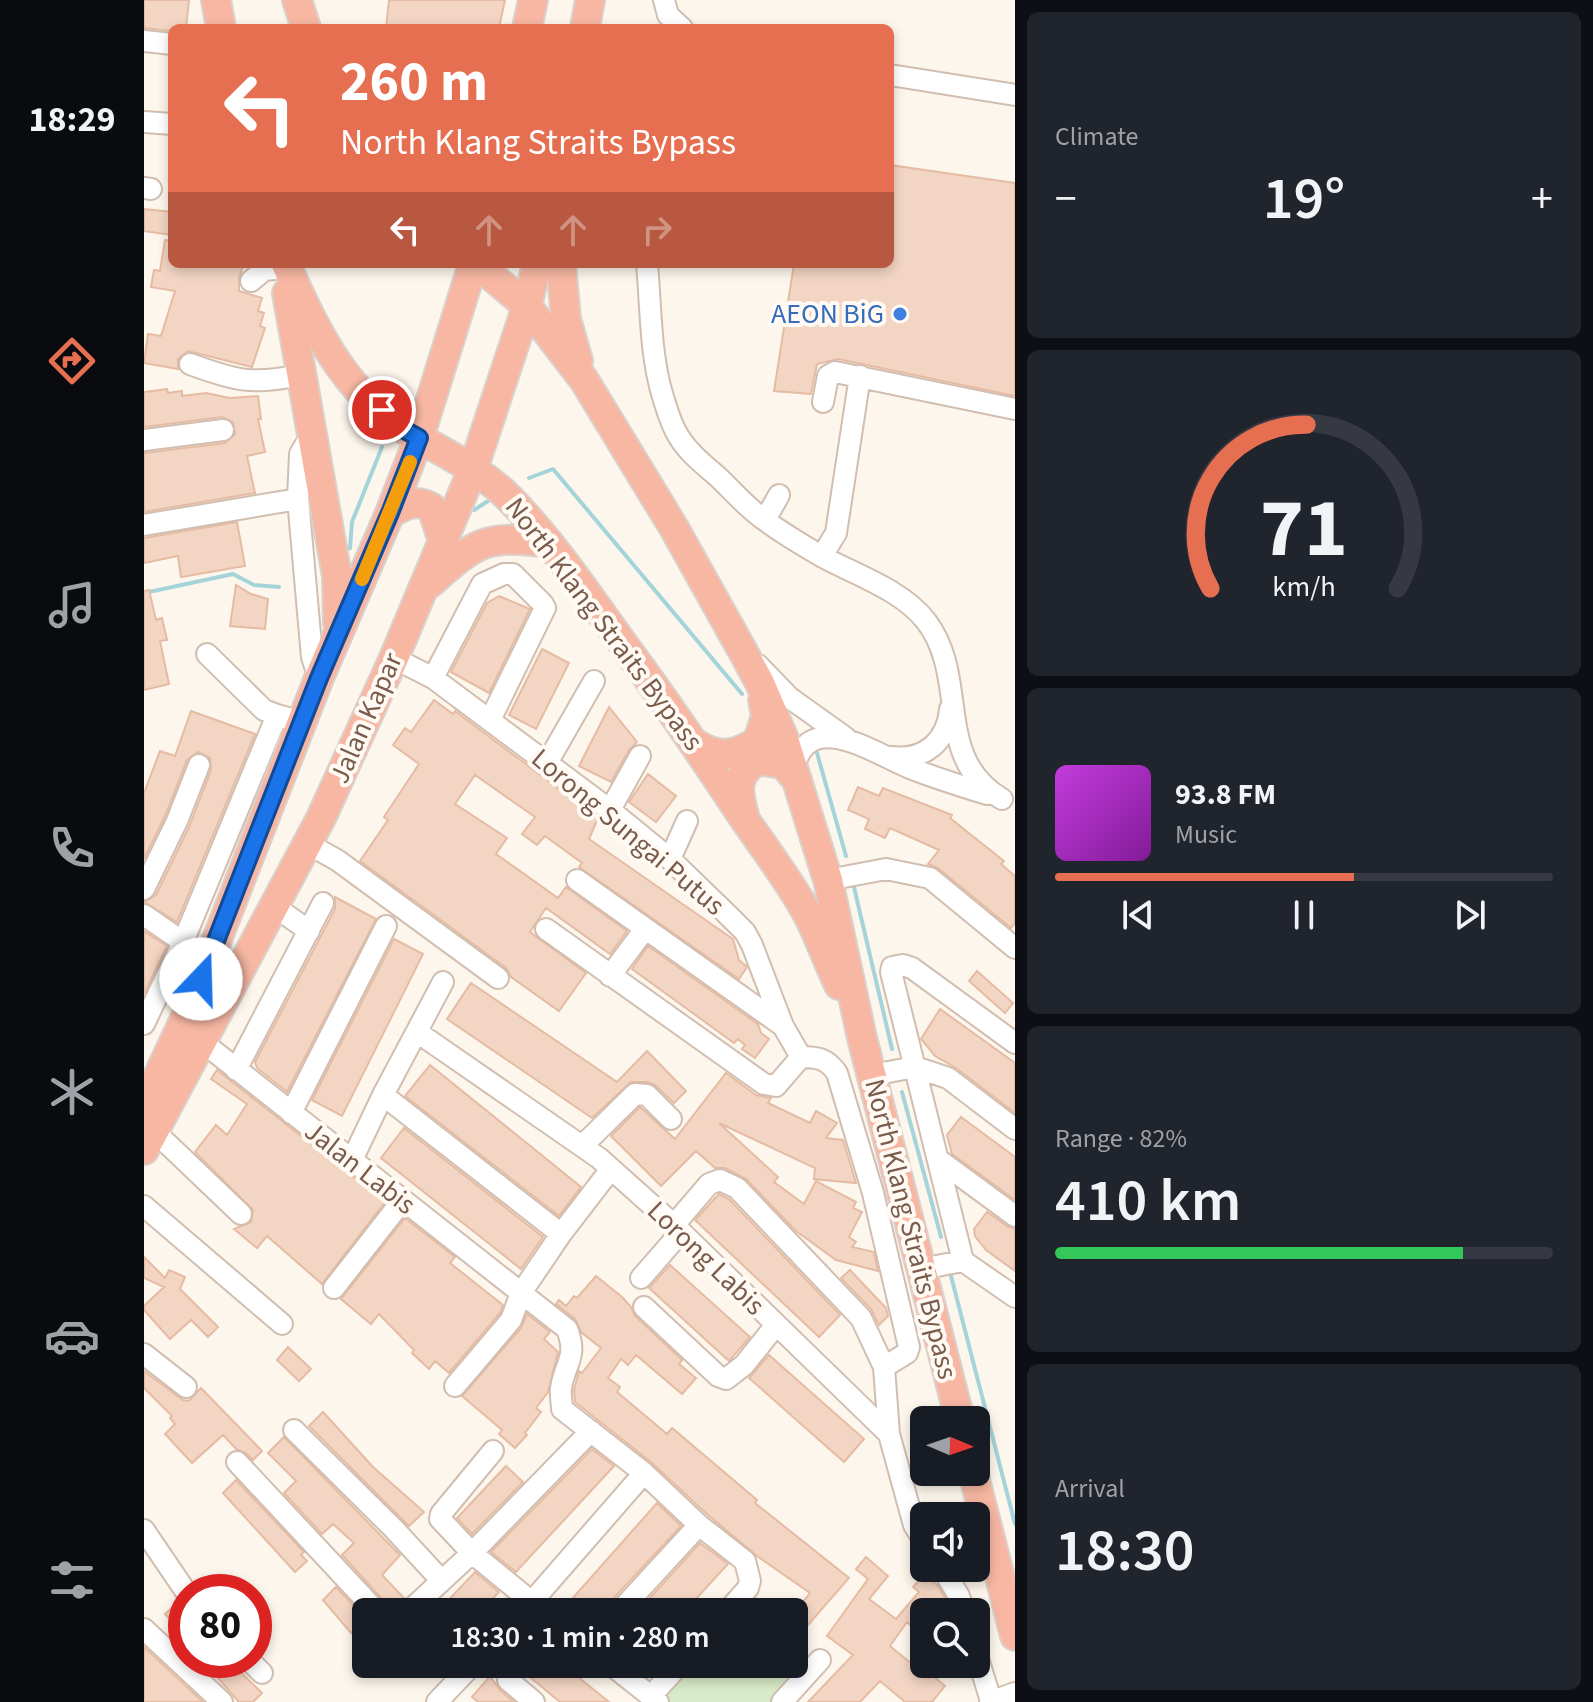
<!DOCTYPE html>
<meta charset="utf-8">
<style>
body{margin:0;font-family:"Source Sans 3",sans-serif;background:#20242c;color:#f1f3f6;height:100vh;display:flex;flex-direction:column;font-size:30px;white-space:nowrap}
*{box-sizing:border-box;margin:0}
p{font-size:26px;color:#9ea1a6}
.icon{flex:none;width:44px;height:44px;fill:none;stroke:currentColor;stroke-width:2;stroke-linecap:round;stroke-linejoin:round}
.map{position:relative;flex:1;overflow:hidden}
.details{display:flex;flex-direction:column;gap:12px;padding:12px;background:#0d0f14;width:578px}
.details>*{flex:none}
.banner{position:absolute;left:24px;top:24px;width:726px;height:244px;border-radius:12px;box-shadow:0 4px 12px #0003;background:#e76f51;color:#fff;overflow:hidden}
.needle{width:52px;rotate:92deg}
.tools{position:absolute;left:766px;top:1406px;display:grid;gap:16px}
.tools a{display:grid;place-items:center;width:80px;height:80px;border-radius:12px;background:#171b24;box-shadow:0 4px 12px #0003;font-size:40px}
.speed{position:absolute;left:24px;top:1574px;display:flex;gap:16px;font-size:40px;font-weight:700;text-align:center}
.speed>*{display:grid;place-content:center;width:104px;height:104px;border-radius:50%;background:#171b24;box-shadow:0 4px 12px #0003;line-height:1}
.speed .limit{border:12px solid #d22;background:#fff;color:#111}
.pin{position:absolute;display:grid;place-items:center;width:68px;height:68px;color:#fff;margin:-34px;border:4px solid #fff;border-radius:50%;box-shadow:0 2px 8px #0007}
.me{position:absolute;width:88px;margin:-44px;rotate:21deg;stroke-linejoin:round;filter:drop-shadow(0 0 6px #0008)}
.turn{display:flex;align-items:center;gap:28px;height:168px;padding:0 40px;font-size:36px}
.turn .icon{width:104px;height:104px;stroke-width:2.5}
.turn b{display:block;font-size:56px;line-height:68px}
.lanes{display:flex;align-items:center;height:76px;padding:0 40px;background:#0003;justify-content:center;gap:40px;direction:ltr}
.lanes .off{opacity:.35}
.big{font-size:60px;font-weight:600;line-height:1.1}
.details .widget{flex:1;display:flex;flex-direction:column;justify-content:center;gap:12px;min-width:0;padding:0 28px;border-radius:12px;background:#20242c}
.details .dial{align-items:center;gap:0}
.dial svg{height:208px;overflow:visible;fill:none;stroke:#363941;stroke-width:7;stroke-linecap:round;text-anchor:middle}
.dial text{fill:#f1f3f6;stroke:none}
.song{display:flex;align-items:center;gap:24px}
.cover{width:96px;height:96px;border-radius:12px;background:linear-gradient(135deg,hsl(290 70% 55%),hsl(290 70% 35%))}
.played{height:8px;border-radius:4px;background:linear-gradient(90deg,#e76f51 60%,#363941 60%)}
.keys{display:flex;justify-content:space-around;direction:ltr}
.heat{display:flex;justify-content:space-between;align-items:center;font-size:44px;direction:ltr}
.charge{height:12px;border-radius:6px;background:linear-gradient(90deg,#34c759 82%,#363941 0)}
.trip{position:absolute;left:208px;top:1598px;width:456px;height:80px;border-radius:12px;background:#171b24;box-shadow:0 4px 12px #0003;font-weight:600;line-height:80px;text-align:center}
main{display:flex;flex:1;min-height:0}
.dock{display:flex;flex-direction:column;width:144px;justify-content:space-around;align-items:center;background:#090b0e;color:#9ea1a6}
.dock .icon{width:56px;height:56px}
.dock .on{color:#e76f51}
.dock b{font-size:36px;color:#f1f3f6}
.map>svg:first-child{display:block}
</style>
<main>
<nav class="dock">
<b>18:29</b>
<svg class="icon on" aria-label="directions" viewBox="0 0 24 24"><path d="M12 3l9 9-9 9-9-9zM9 14v-3h6M13 9l2 2-2 2"/></svg>
<svg class="icon" aria-label="music" viewBox="0 0 24 24"><path d="M9 18V5l10-2v13"/><circle cx="6" cy="18" r="3"/><circle cx="16" cy="16" r="3"/></svg>
<svg class="icon" aria-label="phone" viewBox="0 0 24 24"><path d="M5 4h4l2 5-3 2q2 4 5 5l2-3 5 2v4C11 20 4 13 5 4z"/></svg>
<svg class="icon" aria-label="climate" viewBox="0 0 24 24"><path d="M12 3v18M4 7l16 10M4 17L20 7"/></svg>
<svg class="icon" aria-label="car" viewBox="0 0 24 24"><path d="M5 17H2v-5l4-1 3-4h7l3 4 3 1v5h-3M9 17h6M6 11h13"/><circle cx="7" cy="17" r="2"/><circle cx="17" cy="17" r="2"/></svg>
<svg class="icon" aria-label="filters" viewBox="0 0 24 24"><path d="M4 7h16M4 17h16"/><circle cx="9" cy="7" r="2"/><circle cx="15" cy="17" r="2"/></svg>
</nav>
<div class="map">
<svg width="871" height="1702" viewBox="0 0 871 1702">
<rect width="100%" height="100%" fill="#fdf6ec"/>
<!-- green -->
<path fill="#d8ecc9" d="M548,1664H639L653,1677L630,1702H526L522,1699L534,1679Z"/>
<g fill="none" stroke-linecap="round" stroke-linejoin="round">
<!-- stream -->
<path stroke="#a5d3da" stroke-width="4" d="M385,478L409,469L598,694
M330,510L344,501
M200,551L206,548L208,522L238,447
M0,593L89,574L110,585L135,587
M673,753L702,856
M709,883L748,1049
M758,1092L797,1237
M807,1276L871,1524"/>
</g>
<!-- building -->
<path fill="#f3d5c3" stroke="#e6bba3" stroke-width="2" d="M0,0H45L42,28H28V31L0,28Z
M245,0H361L355,28H242Z
M746,165L871,183V396L694,359L673,364L667,394L630,391L650,264H746Z
M0,209L28,212V235L0,231Z
M21,240L28,241V264H100L95,277V291L118,298L114,311L120,313L116,326L121,328L108,367L44,351L34,359V369L0,363L4,334L17,336L31,291L7,287L10,270L16,271Z
M23,389L24,393L38,391V396L62,393L86,398L114,396L117,419H114L121,452L103,456L111,493L0,512V453L81,443L91,434L89,422L78,417L0,427V392Z
M93,522L101,566L37,577L34,556L0,563V538Z
M92,585L107,594L124,599L121,629L86,626Z
M5,590L12,620L18,618L23,640L16,641L25,684L0,690V591Z
M355,596L386,609L345,693L307,672L343,603Z
M398,649L425,663L392,729L365,715Z
M290,700L309,714L311,711L454,818L445,839L589,939L595,960L603,967L595,979L435,867L438,863L401,836L393,845L378,834L391,817L331,775L311,804L363,838L352,854L414,898L422,887L483,931L466,954L402,908L386,932L442,973L415,1011L367,977L362,968L216,861L244,820L240,817L275,764L249,745L261,728L267,732Z
M465,707L493,742L485,750L467,782L435,766Z
M47,711L111,734L33,922L0,902L12,895L45,827L67,770L66,758L54,752L43,760L21,816L0,859V793L16,751L31,756Z
M504,774L532,796L512,822L485,802Z
M714,787L735,796L739,788L808,815L806,818L860,861L857,864L871,876V923L867,928L794,868L784,864L795,850L746,828L741,838L721,829L725,819L704,810Z
M191,897L232,919L143,1092L113,1068L111,1062L191,909Z
M0,931L23,946L0,994Z
M250,939L279,954L198,1116L168,1100Z
M504,946L614,1024L617,1033L625,1039L611,1058L598,1049L601,1045L594,1039L590,1043L488,969Z
M833,971L869,1003L861,1013L825,981Z
M327,983L473,1082L503,1051L542,1091L530,1103L511,1085L504,1082H487L448,1118L303,1019Z
M796,1009L871,1063V1113L812,1068L791,1056L777,1039Z
M286,1065L437,1187L415,1216L261,1096Z
M73,1070L241,1202L178,1284L123,1236L113,1248L90,1229L107,1222L109,1210L51,1152L72,1125L83,1135L103,1104L67,1079Z
M582,1073L612,1095L627,1098L624,1103L666,1123L672,1111L693,1123L682,1138L699,1140L712,1183L670,1179L671,1168L575,1123L634,1177L630,1182L660,1204L672,1181L712,1202L709,1208L718,1212L705,1237L712,1242L708,1247L730,1252L734,1271L692,1260L652,1231L602,1179L581,1168H571L552,1151L517,1186L467,1136L496,1107L531,1139Z
M817,1117L871,1157V1200L808,1154L803,1135Z
M260,1128L399,1237L377,1269L237,1158Z
M575,1194L585,1199L696,1315L675,1337L551,1220Z
M843,1212L863,1226L871,1229V1271L842,1250L831,1236L830,1229Z
M261,1218L311,1257L306,1263L359,1305L356,1313L305,1373L291,1361L285,1369L268,1353L270,1350L235,1314L227,1324L197,1299Z
M0,1257L21,1278L25,1270L41,1277L36,1289L74,1327L64,1337L47,1320L26,1339L0,1310V1306L20,1287L0,1278Z
M526,1265L606,1337L585,1361L505,1288Z
M706,1270L742,1308L744,1316L735,1325L727,1309L697,1278Z
M452,1276L478,1297L487,1307L491,1316L538,1360L535,1364L552,1378L538,1394L492,1355L484,1365L477,1359L464,1378L476,1387L473,1392L523,1434L528,1428L613,1500L611,1503L705,1578L650,1641V1613L666,1593L613,1556L564,1515L508,1463L431,1402L430,1390L435,1371L438,1373L457,1348L437,1332L431,1319L412,1304L415,1300L422,1306L430,1296L433,1298Z
M383,1314L406,1332L400,1339L414,1352L404,1392L392,1408L397,1412L381,1433L383,1435L371,1448L355,1434L358,1430L318,1396L377,1328Z
M144,1347L167,1369L155,1381L133,1360Z
M625,1355L720,1439L700,1462L605,1378Z
M0,1371L39,1400L45,1401L57,1388L118,1451L109,1460L102,1453L92,1449L79,1435L48,1463L21,1434L31,1424L26,1418L28,1416L0,1388Z
M179,1412L229,1467L280,1512L265,1526L165,1426Z
M140,1437L256,1555L238,1575L260,1598L247,1612L242,1603L198,1555L210,1543L189,1524L178,1534L140,1493L152,1481L124,1453Z
M448,1449L470,1466L372,1572L347,1552Z
M362,1466L379,1482L328,1534L313,1518Z
M92,1480L160,1552L157,1555L163,1561L151,1572L79,1493Z
M513,1503L537,1526L465,1603L462,1612H443L428,1599Z
M556,1543L584,1564L540,1612H493Z
M722,1557L744,1576L725,1599L752,1619L775,1592L769,1587L781,1574L794,1586L803,1601L806,1612H780V1637L763,1622L746,1646L785,1678L787,1674L801,1686L788,1702H761L736,1681L716,1702H664L709,1655L683,1636L724,1579L712,1569Z
M331,1572L355,1592L336,1612H293Z
M192,1587L222,1619V1643L209,1630L207,1633L179,1600Z
M34,1602L42,1609V1636L21,1614Z
M0,1647L59,1702H0Z
M58,1660H84L118,1693L109,1702H95Z
M370,1664H418L465,1702H416Z
M346,1676L356,1690L370,1702H334L328,1697Z"/>
<g fill="none" stroke-linecap="round" stroke-linejoin="round">
<!-- minor casing -->
<g stroke="#d1beb0" stroke-width="24">
<path id="minor" d="M520,0L524,15L538,28
M0,41L28,44
M746,75L871,95
M0,122L28,124
M0,188L7,189
M503,264C507,307 506,355 519,397C523,410 527,425 535,437C544,452 559,464 573,476C589,491 604,509 622,521C640,534 660,546 679,557C712,575 758,590 782,621C826,678 788,758 858,799
M107,281L120,270L140,268
M46,364C92,381 108,385 157,375
M679,402L684,376L691,372L871,409
M168,434L156,454L154,499L168,657L175,678
M0,440L79,430
M621,520L635,495
M0,525L154,499
M678,556L692,533L716,376
M63,654L120,710L133,715
M250,658L289,678L466,810L526,859L587,918L601,932L608,945L639,1026L657,1057
M614,665L646,698L702,738
M289,678L338,584L360,574H369L399,604L401,608L346,720
M747,757C780,761 803,742 806,709
M403,763L450,681
M650,767C666,707 731,754 766,768C791,778 817,786 843,794
M466,810L496,756
M164,844L193,860L354,978
M526,859L543,821
M433,880L639,1026
M684,880L742,869L786,878L871,948
M0,889L33,821L55,765
M130,906L165,931
M0,915L39,942
M402,929L620,1084L632,1086L657,1057
M466,976L501,929
M0,1024L39,942L133,715L158,722
M273,1032L455,1158L530,1225L745,1434L770,1525L780,1541
M57,1041L423,1329C434,1357 421,1363 417,1388C416,1394 418,1403 418,1409L500,1473L555,1525L601,1561L606,1581L604,1588L583,1612
M657,1057C675,1057 683,1059 693,1073L729,1193L765,1347L763,1353L740,1367
M92,1070L179,903
M728,1075L771,1067L804,1078L871,1129
M239,1095L417,1234
M147,1113L242,926
M10,1131L97,1214
M439,1145L491,1094L503,1095L527,1119
M208,1160L239,1095L299,982
M795,1160L871,1216
M0,1206L138,1324
M530,1225L565,1184L576,1180L593,1188L717,1318L740,1367L745,1434
M819,1261L747,972L748,967L759,965L768,968L871,1043
M777,1269L819,1261L871,1297
M497,1278L537,1232
M190,1288L258,1201
M500,1307L574,1376L582,1379L600,1365L632,1325
M0,1354L42,1387
M311,1386L367,1320L377,1293L417,1234L467,1169
M150,1430L249,1528L297,1580
M349,1451L297,1514L296,1519L328,1553L400,1612
M93,1462L233,1612
M0,1530L42,1592
M798,1568L815,1596L820,1612
M264,1612L328,1553L447,1431
M379,1612L500,1473
M475,1612L555,1525
M0,1629L78,1702
M832,1652L847,1701
M105,1660L118,1673
M466,1664L514,1702
M364,1680L390,1702
M507,1696L536,1664
M293,1702L329,1664
M638,1702L676,1660
M846,1702L871,1693"/>
</g>
<!-- highway casing -->
<g stroke="#dad1cd" stroke-width="32">
<path id="highway" d="M72,0L77,28
M153,0L162,28
M383,28L389,0
M441,28L446,0
M142,264C169,327 200,391 260,429C296,452 336,468 366,499C411,545 447,600 485,652C525,706 562,761 599,817C621,849 644,879 663,913C675,936 684,962 695,985
M333,264L383,306L440,380L530,528L597,648L616,683L640,739L684,880L718,1038L816,1420
M417,264L422,319L434,361
M143,293L193,576L194,623
M246,513C262,505 271,498 288,508L299,541
M285,584C333,542 340,534 405,543
M552,744C575,759 591,756 614,741L622,716L619,700
M600,815C593,790 591,776 613,760L639,764L653,780
M0,1106L47,1006L175,678L246,513L275,438L329,264
M0,1150L177,818L250,658L329,469L383,306L393,264
M829,1472L871,1636"/>
</g>
<!-- minor -->
<use href="#minor" stroke="#fff" stroke-width="20"/>
<!-- highway -->
<use href="#highway" stroke="#f7b7a3" stroke-width="28"/>
</g>
<g fill="none" stroke-linecap="round" stroke-linejoin="round">
<!-- route casing -->
<g stroke="#114b97" stroke-width="20">
<path id="route" d="M57,979L175,678L246,513L275,438L257,428L238,410"/>
</g>
<!-- route -->
<use href="#route" stroke="#1a73e8" stroke-width="14"/>
<!-- slow -->
<path stroke="#f59e0b" stroke-width="14" d="M218,579L266,462"/>
</g>
<!-- markers -->
<circle fill="#3f7fe0" stroke="#fffaf3" stroke-width="3" cx="756" cy="314" r="8"/>
<g text-anchor="middle" dominant-baseline="central" stroke-width="8" stroke-linejoin="round" paint-order="stroke">
<!-- shop labels -->
<g font-size="28" fill="#366cbe" stroke="#fffaf3" text-anchor="end">
<text x="740" y="314">AEON BiG</text>
</g>
<!-- street labels -->
<g font-size="28" fill="#7a5c4d" stroke="#fffaf3">
<text transform="translate(460 624) rotate(53)">North Klang Straits Bypass</text>
<text transform="translate(222 718) rotate(-66)">Jalan Kapar</text>
<text transform="translate(484 832) rotate(40)">Lorong Sungai Putus</text>
<text transform="translate(216 1168) rotate(38)">Jalan Labis</text>
<text transform="translate(767 1229) rotate(76)">North Klang Straits Bypass</text>
<text transform="translate(562 1258) rotate(44)">Lorong Labis</text>
</g>
</g>
</svg>
<div class="tools">
<a><svg class="needle" viewBox="-14 -14 28 28"><path d="M0-13l5 13h-10z" fill="#e53935"/><path d="M0 13l5-13h-10z" fill="#9ea1a6"/></svg></a>
<a><svg class="icon" aria-label="sound" viewBox="0 0 24 24"><path d="M4 9h4l5-4v14l-5-4H4zM17 9q2 3 0 6"/></svg></a>
<a><svg class="icon" aria-label="search" viewBox="0 0 24 24"><circle cx="10" cy="10" r="6"/><path d="M15 15l6 6"/></svg></a>
</div>
<div class="speed"><div class="limit">80</div></div>
<div class="pin" style="left:238px;top:410px;background:#d93025"><svg class="icon" aria-label="arrive" viewBox="0 0 24 24"><path d="M6 21V4h12l-3 4 3 4H6"/></svg></div>
<svg class="me" style="left:57px;top:979px" viewBox="-20 -20 40 40"><circle r="19" fill="#fff"/><path d="M0-13L10 11 0 6-10 11z" fill="#1a73e8"/></svg>
<div class="trip">18:30 · 1 min · 280 m</div>
<div class="banner">
<div class="turn"><svg class="icon" aria-label="left" viewBox="0 0 24 24"><path d="M17 20v-9H6M10 6l-5 5 5 5"/></svg><div><b>260 m</b>North Klang Straits Bypass</div></div>
<div class="lanes"><svg class="icon" aria-label="left" viewBox="0 0 24 24"><path d="M17 20v-9H6M10 6l-5 5 5 5"/></svg><svg class="icon off" aria-label="ahead" viewBox="0 0 24 24"><path d="M12 20V5M6 11l6-6 6 6"/></svg><svg class="icon off" aria-label="ahead" viewBox="0 0 24 24"><path d="M12 20V5M6 11l6-6 6 6"/></svg><svg class="icon off" aria-label="right" viewBox="0 0 24 24"><path d="M7 20v-9h11M14 6l5 5-5 5"/></svg></div>
</div>
</div>
<section class="details">
<div class="widget"><p>Climate</p>
<div class="heat"><a>−</a><b class="big">19°</b><a>+</a></div>
</div>
<div class="widget dial"><svg viewBox="0 0 100 80">
<path d="M14 69A42 42 0 1 1 86 69"/>
<path d="M14 69A42 42 0 0 1 51 6" stroke="#e76f51"/>
<text x="50" y="56" font-size="32" font-weight="700">71</text>
<text x="50" y="72" font-size="11">km/h</text>
</svg></div>
<div class="widget">
<div class="song"><i class="cover"></i><div><b>93.8 FM</b><p>Music</p></div></div>
<div class="played"></div>
<div class="keys"><svg class="icon" aria-label="previous" viewBox="0 0 24 24"><path d="M18 5L8 12l10 7zM5 5v14"/></svg><svg class="icon" aria-label="pause" viewBox="0 0 24 24"><path d="M8 5v14M16 5v14"/></svg><svg class="icon" aria-label="next" viewBox="0 0 24 24"><path d="M6 5l10 7-10 7zM19 5v14"/></svg></div>
</div>
<div class="widget"><p>Range · 82%</p><b class="big">410 km</b><div class="charge"></div></div>
<div class="widget"><p>Arrival</p><b class="big">18:30</b></div>
</section>
</main>
